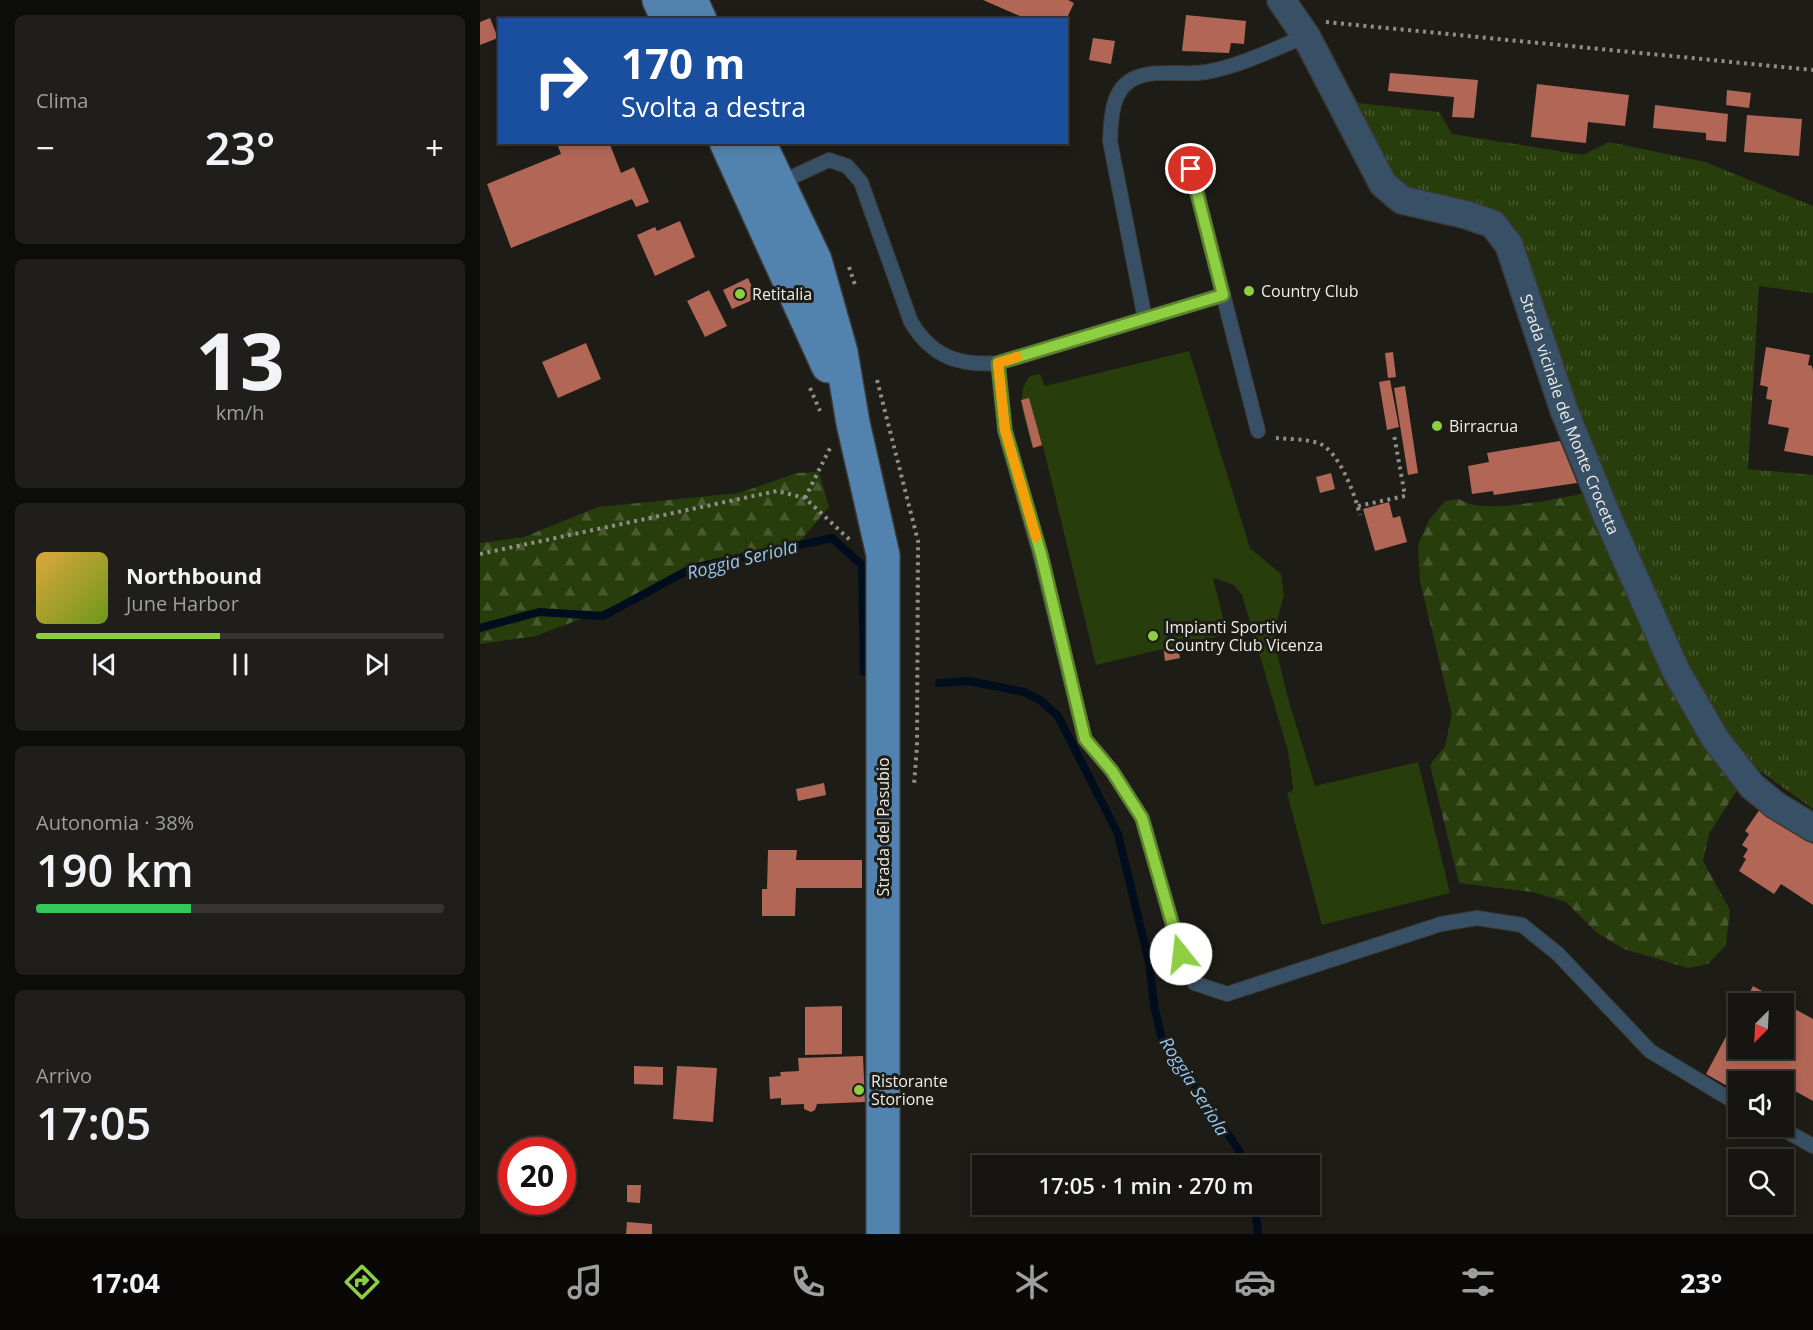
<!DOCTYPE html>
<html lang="it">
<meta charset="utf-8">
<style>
body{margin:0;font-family:"Open Sans",sans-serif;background:#1f1e1a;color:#f1f3f6;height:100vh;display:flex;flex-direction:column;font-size:22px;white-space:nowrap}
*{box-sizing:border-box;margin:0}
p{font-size:20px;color:#9e9f9f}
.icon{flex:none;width:33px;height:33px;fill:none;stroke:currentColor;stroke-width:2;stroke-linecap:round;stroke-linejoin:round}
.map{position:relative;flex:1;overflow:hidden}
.sheet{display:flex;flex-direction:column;gap:15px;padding:15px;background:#0c0c09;width:480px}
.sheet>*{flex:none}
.banner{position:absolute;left:18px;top:18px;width:570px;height:126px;border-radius:0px;box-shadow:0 3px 9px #0003,0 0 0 2px #353431;background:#1a4fa0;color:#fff;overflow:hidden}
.needle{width:39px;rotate:204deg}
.controls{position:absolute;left:1248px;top:993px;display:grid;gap:12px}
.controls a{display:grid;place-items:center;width:66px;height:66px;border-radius:0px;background:#161511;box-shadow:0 3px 9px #0003,0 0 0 2px #353431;font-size:30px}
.speed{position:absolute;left:18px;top:1137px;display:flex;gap:12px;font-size:30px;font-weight:700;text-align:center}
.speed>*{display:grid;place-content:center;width:78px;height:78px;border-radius:50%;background:#161511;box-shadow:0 3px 9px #0003,0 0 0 2px #353431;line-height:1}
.speed .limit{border:9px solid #d22;background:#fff;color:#111}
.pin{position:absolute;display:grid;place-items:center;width:51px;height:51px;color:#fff;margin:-26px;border:3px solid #fff;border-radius:50%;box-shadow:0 2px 6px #0007}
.me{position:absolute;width:66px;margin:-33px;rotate:344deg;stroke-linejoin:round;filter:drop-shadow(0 0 4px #0008)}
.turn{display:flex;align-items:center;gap:21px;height:126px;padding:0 24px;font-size:27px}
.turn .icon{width:78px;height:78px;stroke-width:2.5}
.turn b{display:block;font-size:42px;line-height:51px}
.big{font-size:45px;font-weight:600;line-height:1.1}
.sheet .card{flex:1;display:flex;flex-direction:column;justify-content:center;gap:9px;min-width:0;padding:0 21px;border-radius:9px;background:#1f1e1a}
.sheet .dial{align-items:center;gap:0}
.dial b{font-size:78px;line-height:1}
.song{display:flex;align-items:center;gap:18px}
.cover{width:72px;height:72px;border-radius:9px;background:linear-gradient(135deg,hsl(40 70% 55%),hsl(80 70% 35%))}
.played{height:6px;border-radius:3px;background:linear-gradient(90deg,#8ece43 45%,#353431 45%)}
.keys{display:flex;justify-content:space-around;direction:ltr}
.heat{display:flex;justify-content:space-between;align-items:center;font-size:33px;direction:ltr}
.charge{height:9px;border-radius:4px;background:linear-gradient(90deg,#34c759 38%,#353431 0)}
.trip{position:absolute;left:492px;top:1155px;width:348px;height:60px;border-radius:0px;background:#161511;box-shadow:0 3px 9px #0003,0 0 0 2px #353431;font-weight:600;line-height:60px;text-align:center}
.tab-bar{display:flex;height:96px;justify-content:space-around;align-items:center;background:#090807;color:#9e9f9f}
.tab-bar .icon{width:42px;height:42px}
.tab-bar .selected{color:#8ece43}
.tab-bar b{font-size:27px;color:#f1f3f6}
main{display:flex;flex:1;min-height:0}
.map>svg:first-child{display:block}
</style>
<main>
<section class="sheet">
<div class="card"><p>Clima</p>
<div class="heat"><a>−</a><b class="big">23°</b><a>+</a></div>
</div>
<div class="card dial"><b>13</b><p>km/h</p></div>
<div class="card">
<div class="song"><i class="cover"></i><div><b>Northbound</b><p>June Harbor</p></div></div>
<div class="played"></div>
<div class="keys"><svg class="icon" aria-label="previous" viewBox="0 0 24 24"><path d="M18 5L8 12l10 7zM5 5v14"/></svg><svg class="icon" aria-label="pause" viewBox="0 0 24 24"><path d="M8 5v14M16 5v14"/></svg><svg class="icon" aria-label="next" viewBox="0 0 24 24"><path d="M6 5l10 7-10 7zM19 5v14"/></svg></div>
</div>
<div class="card"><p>Autonomia · 38%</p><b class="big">190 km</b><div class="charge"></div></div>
<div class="card"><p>Arrivo</p><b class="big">17:05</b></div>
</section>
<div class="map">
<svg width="1333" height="1234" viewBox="0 0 1333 1234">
<defs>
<pattern id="grass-tufts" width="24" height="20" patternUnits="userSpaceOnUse" patternTransform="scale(1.5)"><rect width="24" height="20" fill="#283d0c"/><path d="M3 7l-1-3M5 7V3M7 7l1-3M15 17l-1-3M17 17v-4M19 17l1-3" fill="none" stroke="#48592f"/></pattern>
<pattern id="forest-firs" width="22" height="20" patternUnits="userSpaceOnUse" patternTransform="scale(1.5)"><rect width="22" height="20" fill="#283d0c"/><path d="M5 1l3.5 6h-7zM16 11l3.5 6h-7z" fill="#48592f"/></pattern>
</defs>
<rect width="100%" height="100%" fill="#1d1c17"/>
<!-- grass -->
<path fill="url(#grass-tufts)" d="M870,102L959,112L972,134L1103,155L1129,142L1225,162L1333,206V293L1279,286L1268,469L1333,475V809L1279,770L1239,734L1139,523L1039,250L926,192L906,171Z"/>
<!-- forest -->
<path fill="url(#forest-firs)" d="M339,472L349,507L315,547L219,567L158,597L56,636L0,644V543L44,537L118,507L259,493L317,473Z
M1107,493L1259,787L1229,834L1223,861L1250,910L1246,945L1228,964L1208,968L1144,949L1116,932L1086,902L1052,892L979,883L950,765L965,746L972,714L940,581L938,545L949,520L965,501L979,499C1002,516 1077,498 1107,493Z"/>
<!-- garden -->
<path fill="#283d0c" d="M709,351L770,548L801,574L804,595L796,625L795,645L809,702L835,786L938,762L970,893L842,925L807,793L813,790V786L808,751L762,595L754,585L733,578L747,634L697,646L700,658L685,661L683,649L616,665L563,446L553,448C547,425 533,395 550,376L560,374L565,386Z"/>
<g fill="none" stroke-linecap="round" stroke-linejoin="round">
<!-- stream -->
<path stroke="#000d1c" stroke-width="8" d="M0,628L59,612L123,616L212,568L352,538L382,565L384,672
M459,683L489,681L544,692L560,700L578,716L638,834L669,962L674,1005L681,1036L758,1149L766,1166
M775,1204L778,1234"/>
</g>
<!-- building -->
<path fill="#b16656" d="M503,0H588L594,3L586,20H549Z
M706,15L766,21L764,44L751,43L749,53L702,51Z
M10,18L18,38L0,45V22Z
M613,38L635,41L631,64L609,60Z
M910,73L998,80L994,118L972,117L974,97L908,91Z
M1057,84L1149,95L1145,126L1108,122L1106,143L1051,137Z
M1247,90L1271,93L1269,108L1246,105Z
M1175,105L1248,114L1246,142L1226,140V133L1173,128Z
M1267,115L1322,119L1319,156L1264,152Z
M87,142H129L141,173L154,167L169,202L156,207L152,199L31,248L7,184L81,154L78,146Z
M200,221L215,257L175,276L157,235L175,227L177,231Z
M268,278L277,298L252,309L243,290Z
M229,290L247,326L225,337L207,301Z
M106,343L121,379L78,398L62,362Z
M1286,347L1330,355L1328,365L1332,366L1333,371V456L1304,451L1309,428L1288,424L1292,400L1286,399L1288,387L1280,385Z
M913,352L916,377L908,378L905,353Z
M910,380L919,427L907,430L899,382Z
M925,386L938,473L928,475L914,388Z
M549,398L562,445L553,448L541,400Z
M1080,441L1097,483L1014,495L1013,491L992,494L988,466L1009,462L1007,453Z
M851,473L855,489L840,493L836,477Z
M909,502L913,518L920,516L927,542L895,551L883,509Z
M698,648L700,658L685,661L684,651Z
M344,783L346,795L318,801L316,789Z
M1280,809L1333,844V905L1301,884L1294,894L1259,871L1266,859L1263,857L1268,849L1262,845L1269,834L1265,831Z
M288,850H317L316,860H382V888H316L315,916H282V889H287Z
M1273,986L1333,1019V1101L1304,1085V1082H1258V1092L1226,1074L1258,1014V1048H1304V1004H1264Z
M362,1006V1054L325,1055V1007Z
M383,1056L385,1102L337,1104L335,1110L331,1112L324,1109V1104L301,1105V1098L290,1099L289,1077L301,1076L300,1072L319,1071L318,1058Z
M154,1066L183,1067V1085L154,1084Z
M197,1066L237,1068L233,1122L193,1119Z
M147,1185H161L160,1203L147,1202Z
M147,1222L172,1224V1234H146Z"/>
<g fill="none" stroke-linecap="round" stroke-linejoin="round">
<!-- service casing -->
<g stroke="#3a3934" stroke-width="16">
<path id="service" d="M711,169L778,431
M299,183L349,160L367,166L381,182L431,322C452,357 479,366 518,363L743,295
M665,319L630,141C631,120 631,90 653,79C674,68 703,76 726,72C760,66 794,49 826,36
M518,363L525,431L560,554L605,739L632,771L662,818L701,954L714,983L747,994L961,924L997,918L1042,925L1078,954L1170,1051L1258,1104
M1297,1126L1333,1146"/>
</g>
<!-- minor casing -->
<g stroke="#3a3934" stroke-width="30">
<g id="minor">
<path id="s1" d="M801,0L826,36L903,184L922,200L987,215L1013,224L1029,245L1084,410L1127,516L1196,671L1236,740L1272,786L1295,805L1333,828"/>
</g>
</g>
<!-- primary casing -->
<g stroke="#3a3934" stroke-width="36">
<path id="primary" d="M179,0L188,20
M211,0L220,20
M246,142L348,366
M279,142L335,260L361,352L373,423L403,555V1234"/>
</g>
<!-- path -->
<path stroke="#8f8e8a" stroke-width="4" stroke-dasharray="3 4.5" stroke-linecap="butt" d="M846,22L1333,70
M369,267L375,285
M397,380L438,541L437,746L434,785
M330,388L340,411
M796,438C809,439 825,439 838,443C859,450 875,495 880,515
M325,498L350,448
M878,506L925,496L914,435
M0,554L297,491L325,498L371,541"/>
<!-- service -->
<use href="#service" stroke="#385065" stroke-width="14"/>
<!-- minor -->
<use href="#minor" stroke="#385065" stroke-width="27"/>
<!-- primary -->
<use href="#primary" stroke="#5283af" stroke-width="33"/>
</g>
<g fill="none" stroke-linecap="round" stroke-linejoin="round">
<!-- route casing -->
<g stroke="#5c862c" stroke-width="15">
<path id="route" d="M701,954L662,818L632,771L605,739L561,554L525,430L518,363L743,295L711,169"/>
</g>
<!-- route -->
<use href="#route" stroke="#8ece43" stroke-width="10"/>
<!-- slow -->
<path stroke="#f59e0b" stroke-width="10" d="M537,357L518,363L525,430L556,537"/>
</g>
<!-- markers -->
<g fill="#8ece43" stroke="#1d1c17" stroke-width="2">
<circle cx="769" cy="291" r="6"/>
<circle cx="260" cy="294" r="6"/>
<circle cx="957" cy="426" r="6"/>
<circle cx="673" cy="636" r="6"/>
<circle cx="379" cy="1090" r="6"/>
</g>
<g text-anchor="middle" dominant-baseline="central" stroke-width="6" stroke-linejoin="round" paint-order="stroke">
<!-- poi labels -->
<g font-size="16" fill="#eeede9" stroke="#1d1c17" text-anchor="start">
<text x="781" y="291">Country Club</text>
<text x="272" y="294">Retitalia</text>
<text x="969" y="426">Birracrua</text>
<text x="685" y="627">Impianti Sportivi<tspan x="685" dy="18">Country Club Vicenza</tspan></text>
<text x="391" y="1081">Ristorante<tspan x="391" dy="18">Storione</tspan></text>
</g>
<!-- street labels -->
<g font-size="16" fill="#eeede9" stroke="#1d1c17">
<text stroke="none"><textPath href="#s1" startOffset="536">Strada vicinale del Monte Crocetta</textPath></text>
<text transform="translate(403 827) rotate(-90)">Strada del Pasubio</text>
</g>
<!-- water labels -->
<g font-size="18" font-style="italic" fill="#95c6f0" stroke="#1d1c17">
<text transform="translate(262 559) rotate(-14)">Roggia Seriola</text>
<text transform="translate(715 1086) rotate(58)">Roggia Seriola</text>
</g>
</g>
</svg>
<div class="controls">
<a><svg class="needle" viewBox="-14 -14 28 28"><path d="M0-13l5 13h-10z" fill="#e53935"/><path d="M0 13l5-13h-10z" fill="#9e9f9f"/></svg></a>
<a><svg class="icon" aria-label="sound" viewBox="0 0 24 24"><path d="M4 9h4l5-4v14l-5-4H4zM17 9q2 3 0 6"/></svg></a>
<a><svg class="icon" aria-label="search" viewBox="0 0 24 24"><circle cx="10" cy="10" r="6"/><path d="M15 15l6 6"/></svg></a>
</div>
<div class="speed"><div class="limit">20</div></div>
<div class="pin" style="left:711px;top:169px;background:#d93025"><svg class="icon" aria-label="arrive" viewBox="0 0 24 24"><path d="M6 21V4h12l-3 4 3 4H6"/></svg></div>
<svg class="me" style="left:701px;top:954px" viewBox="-20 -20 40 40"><circle r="19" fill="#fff"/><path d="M0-13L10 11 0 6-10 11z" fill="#8ece43"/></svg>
<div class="trip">17:05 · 1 min · 270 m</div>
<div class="banner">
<div class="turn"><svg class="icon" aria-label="right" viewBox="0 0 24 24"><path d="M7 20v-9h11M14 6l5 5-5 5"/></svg><div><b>170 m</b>Svolta a destra</div></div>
</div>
</div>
</main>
<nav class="tab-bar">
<b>17:04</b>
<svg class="icon selected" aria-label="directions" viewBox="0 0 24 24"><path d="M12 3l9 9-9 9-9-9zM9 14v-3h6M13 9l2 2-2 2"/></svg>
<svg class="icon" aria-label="music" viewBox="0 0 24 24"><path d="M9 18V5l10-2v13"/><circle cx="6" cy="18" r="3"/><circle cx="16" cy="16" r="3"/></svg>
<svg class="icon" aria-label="phone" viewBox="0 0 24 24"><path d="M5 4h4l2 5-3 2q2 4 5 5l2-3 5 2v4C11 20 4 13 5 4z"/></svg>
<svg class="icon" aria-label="climate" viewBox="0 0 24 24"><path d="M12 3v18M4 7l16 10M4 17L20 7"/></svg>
<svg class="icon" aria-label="car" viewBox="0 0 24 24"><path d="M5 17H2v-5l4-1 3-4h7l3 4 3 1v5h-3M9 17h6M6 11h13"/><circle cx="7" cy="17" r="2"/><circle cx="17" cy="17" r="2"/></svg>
<svg class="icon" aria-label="filters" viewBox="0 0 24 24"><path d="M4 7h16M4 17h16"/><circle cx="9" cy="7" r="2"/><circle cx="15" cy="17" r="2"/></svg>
<b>23°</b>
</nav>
